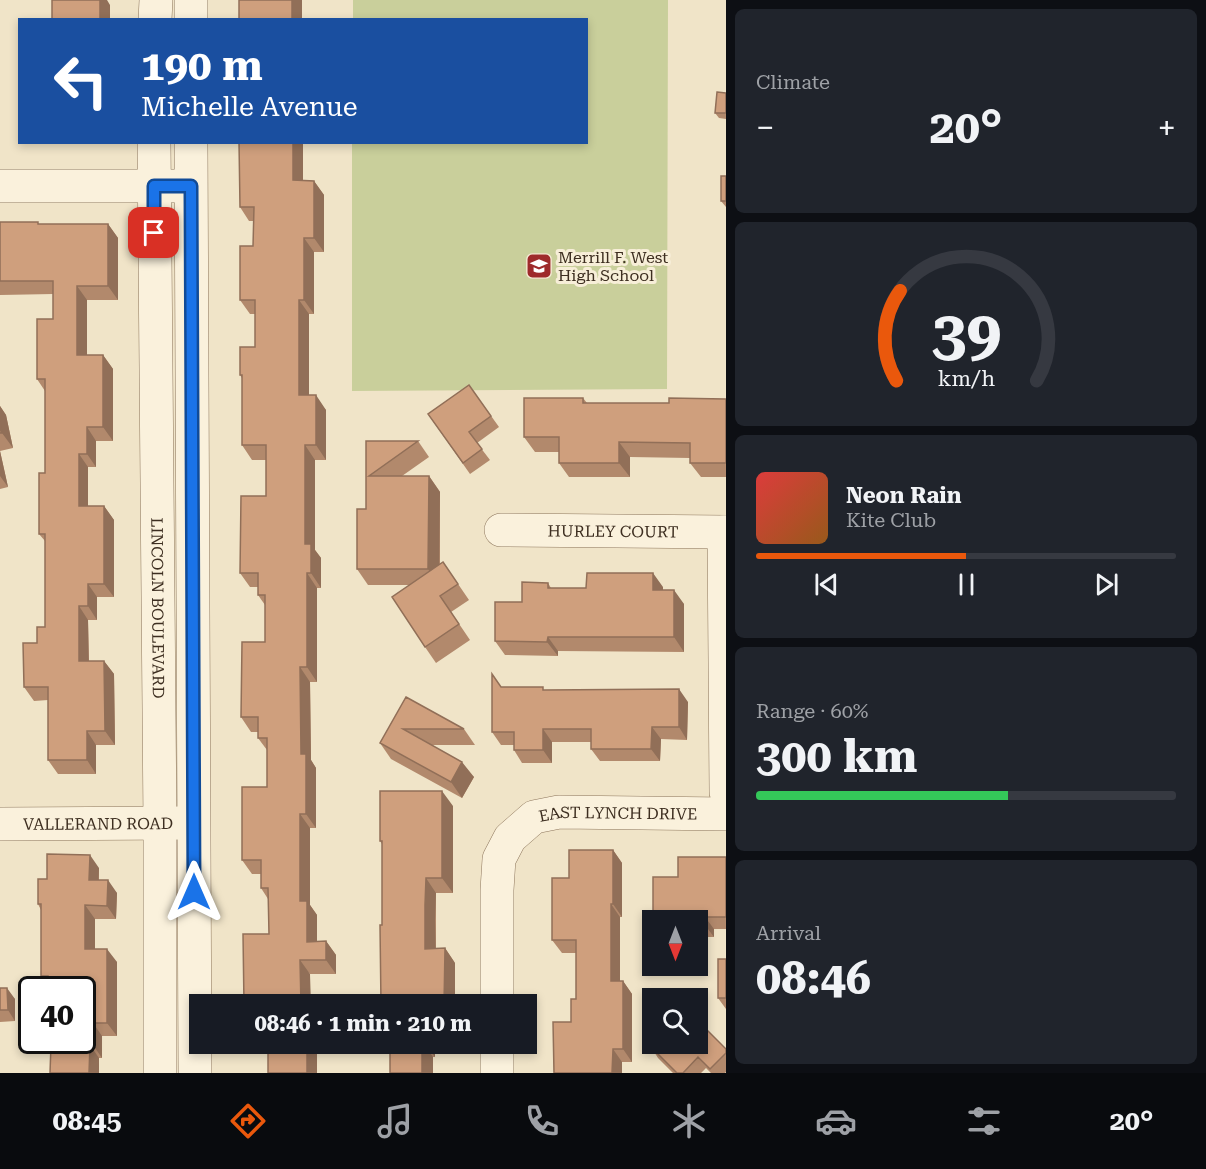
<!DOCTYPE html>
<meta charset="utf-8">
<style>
body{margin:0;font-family:"Roboto Serif",serif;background:#20242c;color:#f1f3f6;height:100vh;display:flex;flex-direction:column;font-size:22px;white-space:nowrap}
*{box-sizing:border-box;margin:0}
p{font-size:20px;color:#9ea1a6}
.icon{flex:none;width:33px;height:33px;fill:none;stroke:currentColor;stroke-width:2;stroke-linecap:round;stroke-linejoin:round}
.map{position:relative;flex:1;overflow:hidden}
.panel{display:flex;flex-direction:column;gap:9px;padding:9px;background:#0d0f14;width:480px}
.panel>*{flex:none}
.banner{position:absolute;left:18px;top:18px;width:570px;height:126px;border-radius:0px;box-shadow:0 3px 9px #0003;background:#1a4fa0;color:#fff;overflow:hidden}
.needle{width:39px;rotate:180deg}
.fabs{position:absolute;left:642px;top:910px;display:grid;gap:12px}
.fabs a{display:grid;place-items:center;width:66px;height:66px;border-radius:0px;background:#171b24;box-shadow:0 3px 9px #0003;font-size:30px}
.speed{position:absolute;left:18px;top:976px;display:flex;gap:12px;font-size:30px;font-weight:700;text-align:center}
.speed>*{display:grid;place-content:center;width:78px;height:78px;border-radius:50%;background:#171b24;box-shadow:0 3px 9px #0003;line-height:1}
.speed .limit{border:3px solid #111;border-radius:9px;background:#fff;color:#111}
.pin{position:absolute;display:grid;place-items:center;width:51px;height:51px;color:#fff;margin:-26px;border-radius:12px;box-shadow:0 3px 9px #0006}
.me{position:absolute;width:66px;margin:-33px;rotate:0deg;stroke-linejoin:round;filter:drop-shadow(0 0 4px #0008)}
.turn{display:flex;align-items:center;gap:21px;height:126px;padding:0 24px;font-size:27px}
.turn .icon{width:78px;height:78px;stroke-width:2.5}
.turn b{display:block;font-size:42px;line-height:51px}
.big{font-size:45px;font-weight:700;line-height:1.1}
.panel .tile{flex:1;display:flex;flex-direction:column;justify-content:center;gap:9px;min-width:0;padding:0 21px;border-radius:9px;background:#20242c}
.panel .dial{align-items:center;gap:0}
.dial svg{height:156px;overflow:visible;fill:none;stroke:#363941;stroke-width:7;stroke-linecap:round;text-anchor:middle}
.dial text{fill:#f1f3f6;stroke:none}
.song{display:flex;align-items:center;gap:18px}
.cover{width:72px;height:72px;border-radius:9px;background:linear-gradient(135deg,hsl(0 70% 55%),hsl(30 70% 35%))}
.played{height:6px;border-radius:3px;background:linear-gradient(90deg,#ea580c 50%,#363941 50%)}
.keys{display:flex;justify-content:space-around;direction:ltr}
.heat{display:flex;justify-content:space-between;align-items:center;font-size:33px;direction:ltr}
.charge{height:9px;border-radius:4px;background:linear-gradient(90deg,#34c759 60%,#363941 0)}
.trip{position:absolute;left:189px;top:994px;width:348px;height:60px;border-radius:0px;background:#171b24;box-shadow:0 3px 9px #0003;font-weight:700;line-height:60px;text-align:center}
.dock{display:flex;height:96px;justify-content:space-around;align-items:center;background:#090b0e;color:#9ea1a6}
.dock .icon{width:42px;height:42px}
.dock .current{color:#ea580c}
.dock b{font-size:27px;color:#f1f3f6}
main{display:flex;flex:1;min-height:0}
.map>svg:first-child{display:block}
</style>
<main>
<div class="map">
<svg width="726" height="1073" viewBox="0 0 726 1073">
<rect width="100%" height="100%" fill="#f0e4c8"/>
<!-- green -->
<path fill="#c9cf9b" d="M353,0H668L667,389L352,391V143L586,142V20L353,19Z"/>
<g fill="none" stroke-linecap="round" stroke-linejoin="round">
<!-- minor casing -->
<g stroke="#8d765c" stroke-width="34">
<g id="minor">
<path d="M155,20L156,0"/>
<path d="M191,20V0"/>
<path id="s1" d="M154,142L160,823V1073"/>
<path d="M191,142L195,1073"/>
<path d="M0,186H175"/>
<path id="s2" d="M501,530L726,532"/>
<path d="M724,532L726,792"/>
<path id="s3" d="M0,824L181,823"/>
<path id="s4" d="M497,1005V890L499,859L510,838L534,817L559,812L726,814"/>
<path d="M497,1044V1073"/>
</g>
</g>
<!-- minor -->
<use href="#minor" stroke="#faf1dc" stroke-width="33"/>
</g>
<!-- wall -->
<path fill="#b2896c" d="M726,93V119L719,118L715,113Z
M303,142V180L314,181L324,195V252H314V314H309V395L326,410V460H315V550L321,558V588H317V682H310L311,760L316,768V828H310V905L317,915V941H326L336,955V974H310L269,934L268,899L261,888V874H252L242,860L267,787V750L258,738V732H251L241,717L265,642V605L258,595V587H250L240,573L266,496V460H252L242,445V378L240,375L255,347V314H250L240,300L253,246V221H249L240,207Z
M726,176V207L721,201Z
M0,222L40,224H108L118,238V300H87V355H103L113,369V441H96V467H88V506H104L114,520V597H97V620H88L89,661H104L114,674L115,745H96V774H58L48,760V700L34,701L24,687L37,643L45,627V541L39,534L45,473V391L37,379L53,319V294L0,295Z
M469,385L499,427L477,443L490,460L470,474L428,414Z
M583,398L587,403H669L726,399V477H701L690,463V458L630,457V477H569L559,463V452H535L524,437Z
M0,406L6,415L13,448L0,451L8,487L0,489Z
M366,441H418L429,457L402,476H429L440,492V565L443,562L469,600L451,612L470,640L436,663L425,647L409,585H368L357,569L366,509Z
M548,583L551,588H586L663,587V590L684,604V652L558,651V656L505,655L495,641L522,602Z
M502,687L688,702L687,740L661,739L660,761H600L591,749V742H552V763H522L514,750V745H501L492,732Z
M406,697L464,729L475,745H432L474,777L462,798L391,759L380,743Z
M453,806V893H436V948H445L455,963L382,925V844L380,841Z
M613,850L622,863V917H620V981H623L632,994V1062H622V1073H554L571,1022L576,999V953H562L552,940L569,878Z
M726,857V929H714V937H698V921H658L653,914L678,877Z
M99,868V880L117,893L116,919H95V949L117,962V1036H102V1058H99V1073H50L51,1049L48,1045V986L41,976V910L38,904L47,879Z
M726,959V1009L718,998Z
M0,988L15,999V1021L0,1022Z
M383,1044H435V1057H433V1073L390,1054Z
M651,1047L726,1049V1072L725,1073H711L706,1068L701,1073H673L658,1058Z"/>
<!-- shaded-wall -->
<path fill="#916f58" d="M100,0H107L110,5V20H100Z
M292,0H302V20H292Z
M293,142H303V195L293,180Z
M314,181L324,195V252L314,238Z
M108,224L118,238V300L108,286Z
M304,238L314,252V314L304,300Z
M77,286L87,300V369L77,355Z
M299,300L309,314V410L299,395Z
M103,355L113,369V441L103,427Z
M316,395L326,410V460L316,445Z
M0,406L6,415L13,448L2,433L0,422Z
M87,427L96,441V467L87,454Z
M619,442L630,457V477L619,463Z
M305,445L315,460V550L321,558V588L311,573L305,544Z
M0,451L8,487L0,476Z
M79,454L88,467V520L79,506Z
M429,476L440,492L439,585L428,569Z
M104,506L114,520V597L104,584Z
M307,573L317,588V682L307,667Z
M653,573L663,587V604L653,590Z
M88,584L97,597V620L88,606Z
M674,590L684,604V652L674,637Z
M79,606L88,620L89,675L79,661Z
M548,637L558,651V656L547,642Z
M104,661L114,674L115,745L105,731Z
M300,667L310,682L311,760L316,768V828L306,814L301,754Z
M679,689L688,702L687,740L679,727Z
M652,727L661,739L660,761L651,749Z
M543,729L552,742V763L543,750Z
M87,731L96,745V774L87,760Z
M462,762L474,777L462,798L451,782Z
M442,791L453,806V893L442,878Z
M300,814L310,828V905L317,915V956L307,942L300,901Z
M613,850L622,863V917L613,904Z
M90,855L99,868L98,893L89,880Z
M426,878L436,893L435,920L436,964L425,949V905Z
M108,880L117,893L116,919L107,906Z
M611,904L620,917V994L611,981Z
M85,905L95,919V962L85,949Z
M705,917L714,929V937L705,925Z
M326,941L336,955V974L326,960Z
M445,948L455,963V1005H444Z
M107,949L117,962V1036L107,1023Z
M300,960L310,974L311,1005H301Z
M623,981L632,994V1062L623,1049Z
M7,988L15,999V1021L8,1010Z
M93,1023L102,1036V1058L93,1045Z
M307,1044H317V1073H307Z
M422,1044H424L433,1057V1073H422Z
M426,1044H435V1057Z
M90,1045L99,1058V1073H89Z
M613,1049L622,1062V1073H612Z"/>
<!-- building -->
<path fill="#cf9f7d" stroke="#916f58" stroke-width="1.5" d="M52,0H100V20H52Z
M239,0H292V20H239Z
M717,92L726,93V113H715Z
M239,142H293V180L314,181V238H304V300H299V395H316V445H305V544H311V573H307V667H300L301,754H306V814H300V901H307V942L326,941V960H300L301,1005H244L243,934H269L268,888H261V860H242V787H267V738H258V717H241L242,642H265V595H258V573H240L241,496H266V445H242V375H240V347H255V300H240V246H253L254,207H240Z
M721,176H726V201H721Z
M0,222H38V224H108V286H77V355H103V427H87V454H79V506H104V584H88V606H79V661H104L105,731H87V760H48V687H24L23,643H37V627H45V534H39V473H45V379H37V319H53V281H0Z
M469,385L491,416L469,432L482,449L463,463L428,414Z
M524,398H583V403H669V398L726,399V463H690V443L619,442V463H559V437H524Z
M0,422L2,433H0Z
M366,441H418L369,476H429L428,569H357V509H366Z
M443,562L458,584L440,596L459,624L425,647L392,597Z
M587,573H653V590H674V637H548L547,642L495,641V602H522V582L548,583V588H586Z
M492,674L501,687H543V690L679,689V727H652L651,749H591V729H543V750H514V732H492Z
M406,697L464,729H403L462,762L451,782L380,743Z
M380,791H442V878H426L425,905V949L445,948L444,1005H381L380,925H382V841H380Z
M569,850H613V904H611V981H623V1049H613L612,1073H554L553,1022H571V999H576V940H552V878H569Z
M47,854L90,855L89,880H108L107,906L85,905V949H107V1023H93V1045H90L89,1073H50L51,1045H48V1041H82V990H48V976H41V904H38V879H47Z
M678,857H726V917H705V925H698V921H672V914H653V877H678Z
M718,959H726V998H718Z
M0,988H7L8,1010H0Z
M698,1021L726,1049V1053L710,1069L698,1057L683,1073H677L651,1047L654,1044H698Z
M268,1044H307V1073H268Z
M390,1044H422V1073H390Z"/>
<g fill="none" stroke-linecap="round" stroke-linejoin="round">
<!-- route casing -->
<g stroke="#114b97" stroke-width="15">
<path id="route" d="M154,233V186H191L194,892"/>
</g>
<!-- route -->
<use href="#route" stroke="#1a73e8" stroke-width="10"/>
</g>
<!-- icons -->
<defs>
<g id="school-square" transform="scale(1.35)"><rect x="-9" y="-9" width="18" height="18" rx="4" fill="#9e2a2b" stroke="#f7eed8"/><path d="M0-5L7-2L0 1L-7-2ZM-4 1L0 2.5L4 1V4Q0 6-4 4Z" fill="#fff"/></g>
</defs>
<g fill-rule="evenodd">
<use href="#school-square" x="539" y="266"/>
</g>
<g text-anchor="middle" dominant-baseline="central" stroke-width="6" stroke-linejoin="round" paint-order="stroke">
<!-- poi labels -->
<g font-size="16" fill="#3d2e20" stroke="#f7eed8" text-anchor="start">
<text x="558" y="257">Merrill F. West<tspan x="558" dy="18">High School</tspan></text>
</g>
<!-- street labels -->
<g font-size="16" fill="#3d2e20" stroke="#f7eed8">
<text stroke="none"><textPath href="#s2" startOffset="112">HURLEY COURT</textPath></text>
<text stroke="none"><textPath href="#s1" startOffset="466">LINCOLN BOULEVARD</textPath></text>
<text stroke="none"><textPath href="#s4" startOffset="286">EAST LYNCH DRIVE</textPath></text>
<text stroke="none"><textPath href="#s3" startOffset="98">VALLERAND ROAD</textPath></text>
</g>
</g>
</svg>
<div class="fabs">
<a><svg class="needle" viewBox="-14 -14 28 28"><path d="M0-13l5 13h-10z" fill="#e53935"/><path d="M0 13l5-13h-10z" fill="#9ea1a6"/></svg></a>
<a><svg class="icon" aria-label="search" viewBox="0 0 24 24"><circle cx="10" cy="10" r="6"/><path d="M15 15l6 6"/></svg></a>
</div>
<div class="speed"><div class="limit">40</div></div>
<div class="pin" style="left:154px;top:233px;background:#d93025"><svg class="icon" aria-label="arrive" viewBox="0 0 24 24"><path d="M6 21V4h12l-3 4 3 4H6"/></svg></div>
<svg class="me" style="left:194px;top:892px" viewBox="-20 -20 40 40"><path d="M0-17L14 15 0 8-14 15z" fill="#1a73e8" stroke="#fff" stroke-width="4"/></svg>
<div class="trip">08:46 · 1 min · 210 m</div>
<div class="banner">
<div class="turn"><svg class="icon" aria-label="left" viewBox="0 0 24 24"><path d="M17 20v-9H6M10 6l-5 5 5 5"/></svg><div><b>190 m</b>Michelle Avenue</div></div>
</div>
</div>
<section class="panel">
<div class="tile"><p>Climate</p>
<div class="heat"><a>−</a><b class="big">20°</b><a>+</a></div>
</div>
<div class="tile dial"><svg viewBox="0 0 100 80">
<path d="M14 69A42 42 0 1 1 86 69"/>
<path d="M14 69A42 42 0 0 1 16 23" stroke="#ea580c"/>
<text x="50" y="56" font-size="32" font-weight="700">39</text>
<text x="50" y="72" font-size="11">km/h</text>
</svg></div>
<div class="tile">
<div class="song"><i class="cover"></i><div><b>Neon Rain</b><p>Kite Club</p></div></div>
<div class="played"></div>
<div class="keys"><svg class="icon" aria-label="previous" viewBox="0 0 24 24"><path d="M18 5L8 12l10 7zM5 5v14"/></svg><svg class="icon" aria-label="pause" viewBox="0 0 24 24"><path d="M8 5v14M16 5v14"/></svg><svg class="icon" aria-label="next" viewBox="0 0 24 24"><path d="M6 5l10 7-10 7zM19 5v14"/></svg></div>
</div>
<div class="tile"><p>Range · 60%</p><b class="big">300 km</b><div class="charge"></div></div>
<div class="tile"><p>Arrival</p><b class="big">08:46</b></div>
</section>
</main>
<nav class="dock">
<b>08:45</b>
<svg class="icon current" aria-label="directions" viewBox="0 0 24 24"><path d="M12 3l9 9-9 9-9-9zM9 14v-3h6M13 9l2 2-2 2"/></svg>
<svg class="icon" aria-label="music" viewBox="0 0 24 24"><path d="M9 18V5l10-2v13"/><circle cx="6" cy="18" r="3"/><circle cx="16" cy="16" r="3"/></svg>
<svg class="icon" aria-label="phone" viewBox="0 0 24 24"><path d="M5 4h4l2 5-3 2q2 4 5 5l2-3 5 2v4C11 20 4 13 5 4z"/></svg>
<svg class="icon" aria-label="climate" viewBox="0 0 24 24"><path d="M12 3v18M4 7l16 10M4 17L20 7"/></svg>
<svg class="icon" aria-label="car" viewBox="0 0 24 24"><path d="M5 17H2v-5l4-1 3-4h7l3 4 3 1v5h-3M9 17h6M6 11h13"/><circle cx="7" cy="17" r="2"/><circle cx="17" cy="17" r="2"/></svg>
<svg class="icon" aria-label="filters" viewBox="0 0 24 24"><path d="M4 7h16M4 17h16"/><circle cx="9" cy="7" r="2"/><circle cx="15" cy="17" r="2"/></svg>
<b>20°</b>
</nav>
